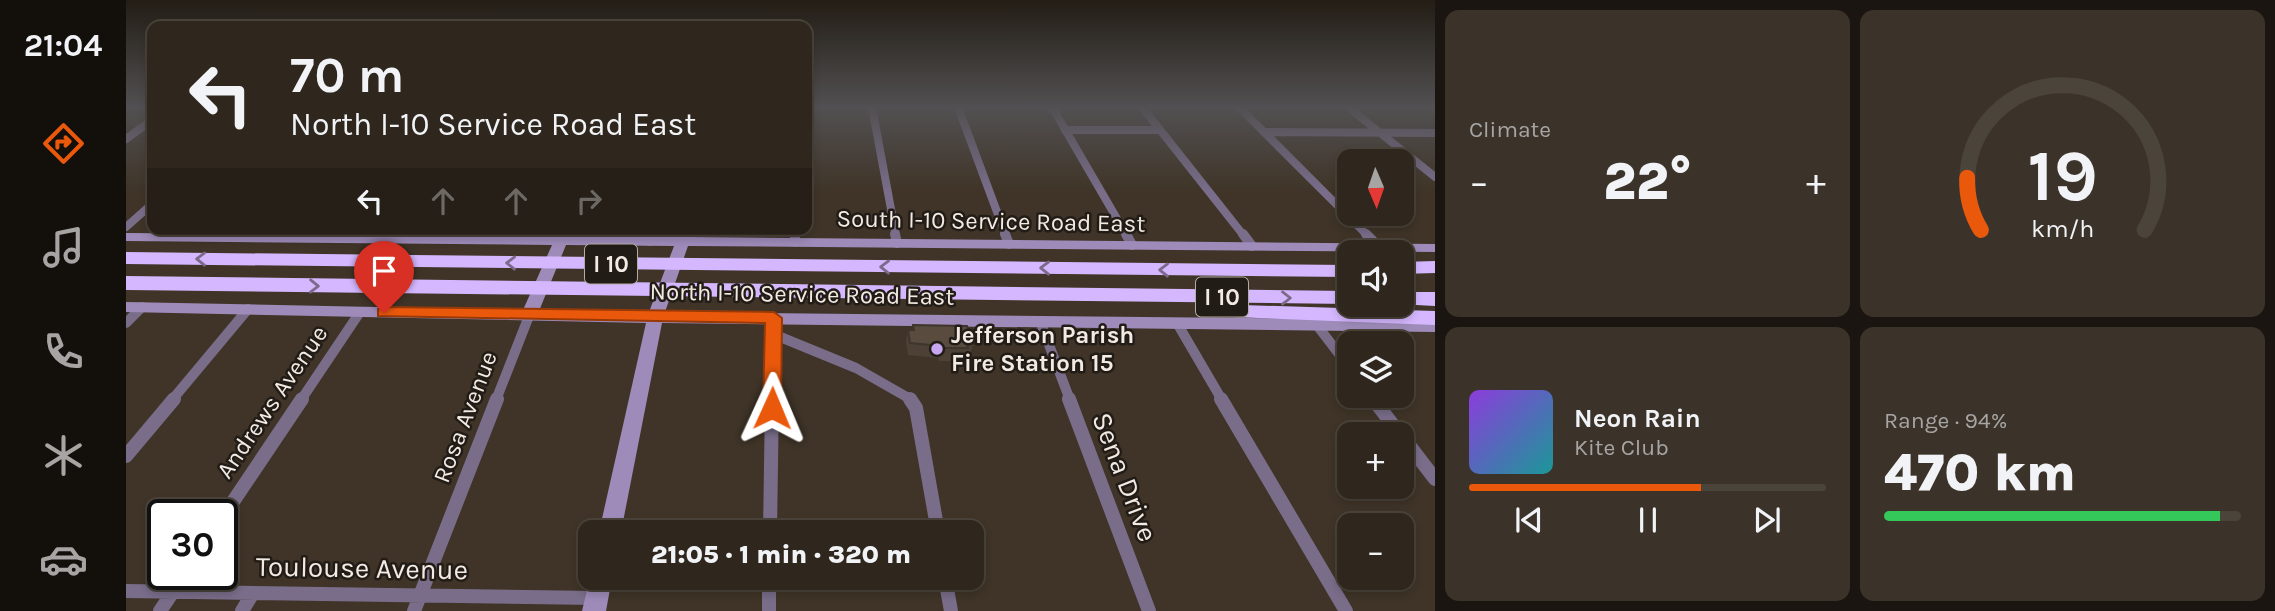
<!DOCTYPE html>
<meta charset="utf-8">
<style>
body{margin:0;font-family:Karla,sans-serif;background:#3b332a;color:#f1f3f6;height:100vh;display:flex;flex-direction:column;font-size:26px;white-space:nowrap}
*{box-sizing:border-box;margin:0}
p{font-size:23px;color:#a7a5a4}
.icon{flex:none;width:38px;height:38px;fill:none;stroke:currentColor;stroke-width:2;stroke-linecap:round;stroke-linejoin:round}
.map{position:relative;flex:1;overflow:hidden}
.side{display:flex;flex-direction:column;gap:10px;padding:10px;background:#1a1510;width:840px}
.side>*{flex:none}
.hud{position:absolute;left:21px;top:21px;width:665px;height:214px;border-radius:14px;box-shadow:0 4px 10px #0003,0 0 0 2px #4a443b;background:#2f271d;color:#f1f3f6;overflow:hidden}
.needle{width:46px;rotate:178deg}
.buttons{position:absolute;left:1211px;top:149px;display:grid;gap:14px}
.buttons a{display:grid;place-items:center;width:77px;height:77px;border-radius:14px;background:#2f271d;box-shadow:0 4px 10px #0003,0 0 0 2px #4a443b;font-size:35px}
.speed{position:absolute;left:21px;top:499px;display:flex;gap:14px;font-size:35px;font-weight:700;text-align:center}
.speed>*{display:grid;place-content:center;width:91px;height:91px;border-radius:50%;background:#2f271d;box-shadow:0 4px 10px #0003,0 0 0 2px #4a443b;line-height:1}
.speed .limit{border:4px solid #111;border-radius:10px;background:#fff;color:#111}
.pin{position:absolute;display:grid;place-items:center;width:60px;height:60px;color:#fff;margin:-72px -30px;border-radius:50% 50% 50% 0;rotate:-45deg;box-shadow:0 0 7px #0007}
.pin .icon{rotate:45deg}
.me{position:absolute;width:77px;margin:-38px;rotate:1deg;stroke-linejoin:round;filter:drop-shadow(0 0 5px #0008)}
.turn{display:flex;align-items:center;gap:24px;height:147px;padding:0 28px;font-size:32px}
.turn .icon{width:91px;height:91px;stroke-width:2.5}
.turn b{display:block;font-size:49px;line-height:60px}
.lanes{display:flex;align-items:center;height:66px;padding:0 28px;background:#0003;justify-content:center;gap:35px;direction:ltr}
.lanes .off{opacity:.35}
.big{font-size:52px;font-weight:800;line-height:1.1}
.side .card{flex:1;display:flex;flex-direction:column;justify-content:center;gap:10px;min-width:0;padding:0 24px;border-radius:14px;background:#3b332a}
.side .dial{align-items:center;gap:0}
.dial svg{height:182px;overflow:visible;fill:none;stroke:#4a443b;stroke-width:7;stroke-linecap:round;text-anchor:middle}
.dial text{fill:#f1f3f6;stroke:none}
.song{display:flex;align-items:center;gap:21px}
.cover{width:84px;height:84px;border-radius:10px;background:linear-gradient(135deg,hsl(270 70% 55%),hsl(180 70% 35%))}
.played{height:7px;border-radius:4px;background:linear-gradient(90deg,#ea580c 65%,#4a443b 65%)}
.keys{display:flex;justify-content:space-around;direction:ltr}
.heat{display:flex;justify-content:space-between;align-items:center;font-size:38px;direction:ltr}
.charge{height:10px;border-radius:5px;background:linear-gradient(90deg,#34c759 94%,#4a443b 0)}
.side .tiles{flex:1;display:grid;gap:10px;grid-template-columns:repeat(2,1fr)}
.trip{position:absolute;left:452px;top:520px;width:406px;height:70px;border-radius:14px;background:#2f271d;box-shadow:0 4px 10px #0003,0 0 0 2px #4a443b;font-weight:800;line-height:70px;text-align:center}
main{display:flex;flex:1;min-height:0}
.tab-bar{display:flex;flex-direction:column;width:126px;justify-content:space-around;align-items:center;background:#13100c;color:#a7a5a4}
.tab-bar .icon{width:49px;height:49px}
.tab-bar .on{color:#ea580c}
.tab-bar b{font-size:32px;color:#f1f3f6}
.map>svg:first-child{display:block}
</style>
<main>
<nav class="tab-bar">
<b>21:04</b>
<svg class="icon on" aria-label="directions" viewBox="0 0 24 24"><path d="M12 3l9 9-9 9-9-9zM9 14v-3h6M13 9l2 2-2 2"/></svg>
<svg class="icon" aria-label="music" viewBox="0 0 24 24"><path d="M9 18V5l10-2v13"/><circle cx="6" cy="18" r="3"/><circle cx="16" cy="16" r="3"/></svg>
<svg class="icon" aria-label="phone" viewBox="0 0 24 24"><path d="M5 4h4l2 5-3 2q2 4 5 5l2-3 5 2v4C11 20 4 13 5 4z"/></svg>
<svg class="icon" aria-label="climate" viewBox="0 0 24 24"><path d="M12 3v18M4 7l16 10M4 17L20 7"/></svg>
<svg class="icon" aria-label="car" viewBox="0 0 24 24"><path d="M5 17H2v-5l4-1 3-4h7l3 4 3 1v5h-3M9 17h6M6 11h13"/><circle cx="7" cy="17" r="2"/><circle cx="17" cy="17" r="2"/></svg>
</nav>
<div class="map">
<svg width="1309" height="611" viewBox="0 0 1309 611">
<rect width="100%" height="100%" fill="#3f3427"/>
<g fill="none" stroke-linecap="round" stroke-linejoin="round">
<!-- street-far2 -->
<path stroke="#796d8a" stroke-width="8" d="M746,107L770,236
M832,107L880,236
M926,107L1001,236
M1016,107L1118,236
M1113,107L1242,236
M1222,107L1309,177
M939,130H1034
M1138,132L1309,133
M0,139L26,120
M0,227L26,204
M502,229L514,236
M669,229V236"/>
<!-- street-far1 -->
<path stroke="#796d8a" stroke-width="10" d="M511,234L524,241
M669,234V242
M769,234L771,243
M879,234L883,244
M1000,234L1006,245
M1117,234L1126,246
M1240,234L1254,248
M914,321L944,400
M0,323L16,307
M1051,323L1096,400
M1190,324L1223,367
M647,334L730,368L786,400
M1245,396L1248,400
M46,400L122,309
M175,400L234,312
M370,400L403,316
M646,400L648,318"/>
<!-- street -->
<path stroke="#796d8a" stroke-width="14" d="M784,399L790,408L812,532
M943,399L1023,611
M1095,399L1220,611
M1247,399L1274,434
M1276,436L1309,479
M0,456L48,399
M96,518L176,399
M644,532L646,399
M643,578V611
M819,578L825,611
M0,591L470,598
M34,611L59,574
M116,611L127,593
M288,611L371,399"/>
<!-- secondary -->
<path fill="#9e8bb9" fill-rule="evenodd" d="M554,229H568L565,237L1309,244V252L562,246L539,312L1309,320V332L536,323L495,532H473L520,323L0,312V302L397,310L426,245L0,241V233L551,237ZM440,245L548,246L523,312L413,311Z
M464,578H486L480,611H456Z"/>
<!-- highway -->
<path fill="#d5b7ff" fill-rule="evenodd" d="M0,252L1223,265V277L0,264Z
M1309,261V273L1276,274V262Z
M0,276L1223,291L1224,304L0,290Z
M1276,292H1309V306L1271,304H1276Z
M1086,304L1309,311V325L1079,316L1075,311L1079,306Z"/>
</g>
<!-- wall -->
<path fill="#4d4136" d="M787,325L847,344L844,356H840L839,361H813L812,358L782,355L780,342L782,330H787Z"/>
<!-- building -->
<path fill="#594c3f" stroke="#3e352c" stroke-width="2" d="M787,325L841,326L847,344H841L842,348H816L815,346L784,343L782,330H788Z"/>
<!-- one-way arrows -->
<defs><path id="oneway-chevron" d="M-2-3.5L2.5 0L-2 3.5" fill="none" stroke-width="1.6" stroke-linecap="round" stroke-linejoin="round" transform="scale(1.75)"/></defs>
<g stroke="#7c6a8b">
<use href="#oneway-chevron" transform="translate(75 259) rotate(-179)"/>
<use href="#oneway-chevron" transform="translate(385 263) rotate(-179)"/>
<use href="#oneway-chevron" transform="translate(759 267) rotate(-179)"/>
<use href="#oneway-chevron" transform="translate(919 268) rotate(-179)"/>
<use href="#oneway-chevron" transform="translate(1038 270) rotate(-179)"/>
<use href="#oneway-chevron" transform="translate(188 286) rotate(1)"/>
<use href="#oneway-chevron" transform="translate(1160 298)"/>
</g>
<!-- sky -->
<linearGradient id="sky" x2="0" y2="1"><stop stop-color="#231d15"/><stop offset="0.56" stop-color="#525052"/><stop offset="1" stop-color="#525052" stop-opacity="0"/></linearGradient>
<rect width="1309" height="192" fill="url(#sky)"/>
<!-- route -->
<path fill="#ea580c" stroke="#983908" stroke-width="2" d="M258,307L648,312L656,318L655,408L646,415L637,408L639,323L252,316V309Z"/>
<!-- markers -->
<circle fill="#c6a6f0" stroke="#221c17" stroke-width="2.5" cx="811" cy="349" r="7"/>
<g text-anchor="middle" dominant-baseline="central" stroke-width="5" stroke-linejoin="round" paint-order="stroke">
<!-- shield labels -->
<g fill="#221c17" stroke="#b4aca6" stroke-width="2">
<rect x="459" y="244.5" width="52" height="39" rx="5"/>
<rect x="1070" y="277.5" width="52" height="39" rx="5"/>
</g>
<g font-size="23" font-weight="bold" fill="#f2eae3">
<text x="485" y="264">I 10</text>
<text x="1096" y="297">I 10</text>
</g>
<!-- street labels -->
<g font-size="24" fill="#f2eae3" stroke="#221c17">
<text transform="translate(865 221) rotate(1)">South I-10 Service Road East</text>
<text transform="translate(676 294) rotate(1)">North I-10 Service Road East</text>
<text transform="translate(146 402) rotate(-56)">Andrews Avenue</text>
<text transform="translate(339 417) rotate(-69)">Rosa Avenue</text>
</g>
<!-- poi labels -->
<g font-size="24" font-weight="bold" fill="#f2eae3" stroke="#221c17" text-anchor="start">
<text x="825" y="335">Jefferson Parish<tspan x="825" dy="28">Fire Station 15</tspan></text>
</g>
<!-- near-street labels -->
<g font-size="28" fill="#f2eae3" stroke="#221c17">
<text transform="translate(999 477) rotate(69)">Sena Drive</text>
<text transform="translate(236 568) rotate(1)">Toulouse Avenue</text>
</g>
</g>
</svg>
<div class="buttons">
<a><svg class="needle" viewBox="-14 -14 28 28"><path d="M0-13l5 13h-10z" fill="#e53935"/><path d="M0 13l5-13h-10z" fill="#a7a5a4"/></svg></a>
<a><svg class="icon" aria-label="sound" viewBox="0 0 24 24"><path d="M4 9h4l5-4v14l-5-4H4zM17 9q2 3 0 6"/></svg></a>
<a><svg class="icon" aria-label="layers" viewBox="0 0 24 24"><path d="M12 4l9 5-9 5-9-5zM3 14l9 5 9-5"/></svg></a>
<a>+</a>
<a>−</a>
</div>
<div class="speed"><div class="limit">30</div></div>
<div class="pin" style="left:258px;top:313px;background:#d93025"><svg class="icon" aria-label="arrive" viewBox="0 0 24 24"><path d="M6 21V4h12l-3 4 3 4H6"/></svg></div>
<svg class="me" style="left:646px;top:408px" viewBox="-20 -20 40 40"><path d="M0-17L14 15 0 8-14 15z" fill="#ea580c" stroke="#fff" stroke-width="4"/></svg>
<div class="trip">21:05 · 1 min · 320 m</div>
<div class="hud">
<div class="turn"><svg class="icon" aria-label="left" viewBox="0 0 24 24"><path d="M17 20v-9H6M10 6l-5 5 5 5"/></svg><div><b>70 m</b>North I-10 Service Road East</div></div>
<div class="lanes"><svg class="icon" aria-label="left" viewBox="0 0 24 24"><path d="M17 20v-9H6M10 6l-5 5 5 5"/></svg><svg class="icon off" aria-label="ahead" viewBox="0 0 24 24"><path d="M12 20V5M6 11l6-6 6 6"/></svg><svg class="icon off" aria-label="ahead" viewBox="0 0 24 24"><path d="M12 20V5M6 11l6-6 6 6"/></svg><svg class="icon off" aria-label="right" viewBox="0 0 24 24"><path d="M7 20v-9h11M14 6l5 5-5 5"/></svg></div>
</div>
</div>
<section class="side">
<div class="tiles">
<div class="card"><p>Climate</p>
<div class="heat"><a>−</a><b class="big">22°</b><a>+</a></div>
</div>
<div class="card dial"><svg viewBox="0 0 100 80">
<path d="M14 69A42 42 0 1 1 86 69"/>
<path d="M14 69A42 42 0 0 1 8 46" stroke="#ea580c"/>
<text x="50" y="56" font-size="32" font-weight="700">19</text>
<text x="50" y="72" font-size="11">km/h</text>
</svg></div>
<div class="card">
<div class="song"><i class="cover"></i><div><b>Neon Rain</b><p>Kite Club</p></div></div>
<div class="played"></div>
<div class="keys"><svg class="icon" aria-label="previous" viewBox="0 0 24 24"><path d="M18 5L8 12l10 7zM5 5v14"/></svg><svg class="icon" aria-label="pause" viewBox="0 0 24 24"><path d="M8 5v14M16 5v14"/></svg><svg class="icon" aria-label="next" viewBox="0 0 24 24"><path d="M6 5l10 7-10 7zM19 5v14"/></svg></div>
</div>
<div class="card"><p>Range · 94%</p><b class="big">470 km</b><div class="charge"></div></div>
</div>
</section>
</main>
